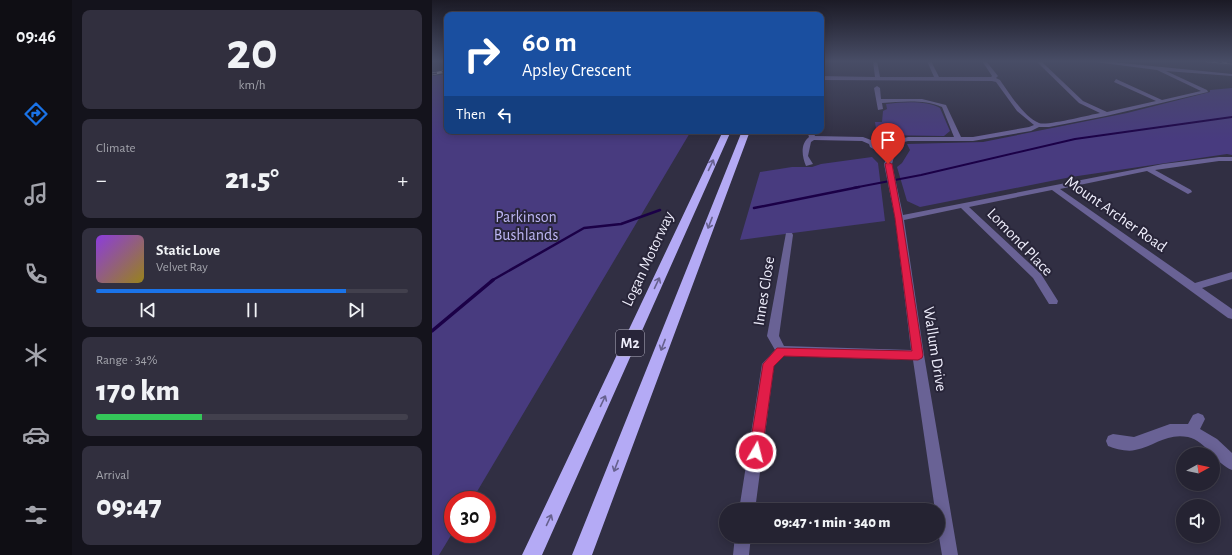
<!DOCTYPE html>
<meta charset="utf-8">
<style>
body{margin:0;font-family:"Alegreya Sans",sans-serif;background:#312f3e;color:#f1f3f6;height:100vh;display:flex;flex-direction:column;font-size:15px;white-space:nowrap}
*{box-sizing:border-box;margin:0}
p{font-size:13px;color:#a3a4ac}
.icon{flex:none;width:22px;height:22px;fill:none;stroke:currentColor;stroke-width:2;stroke-linecap:round;stroke-linejoin:round}
.map{position:relative;flex:1;overflow:hidden}
.sheet{display:flex;flex-direction:column;gap:10px;padding:10px;background:#14131c;width:360px}
.sheet>*{flex:none}
.top-card{position:absolute;left:12px;top:12px;width:380px;height:122px;border-radius:8px;box-shadow:0 2px 10px #0003,0 0 0 1px #42404d;background:#1a4fa0;color:#fff;overflow:hidden}
.needle{width:26px;rotate:82deg}
.controls{position:absolute;left:744px;top:447px;display:grid;gap:8px}
.controls a{display:grid;place-items:center;width:44px;height:44px;border-radius:50%;background:#252332;box-shadow:0 2px 10px #0003,0 0 0 1px #42404d;font-size:20px}
.speed{position:absolute;left:12px;top:491px;display:flex;gap:8px;font-size:20px;font-weight:700;text-align:center}
.speed>*{display:grid;place-content:center;width:52px;height:52px;border-radius:50%;background:#252332;box-shadow:0 2px 10px #0003,0 0 0 1px #42404d;line-height:1}
.speed .limit{border:6px solid #d22;background:#fff;color:#111}
.pin{position:absolute;display:grid;place-items:center;width:34px;height:34px;color:#fff;margin:-41px -17px;border-radius:50% 50% 50% 0;rotate:-45deg;box-shadow:0 0 4px #0007}
.pin .icon{rotate:45deg}
.me{position:absolute;width:44px;margin:-22px;rotate:8deg;stroke-linejoin:round;filter:drop-shadow(0 0 3px #0008)}
.turn{display:flex;align-items:center;gap:14px;height:84px;padding:0 12px;font-size:18px}
.turn .icon{width:52px;height:52px;stroke-width:2.5}
.turn b{display:block;font-size:28px;line-height:34px}
.then{display:flex;align-items:center;height:38px;padding:0 12px;background:#0003;gap:8px;font-size:15px}
.big{font-size:30px;font-weight:800;line-height:1.1}
.sheet .card{flex:1;display:flex;flex-direction:column;justify-content:center;gap:6px;min-width:0;padding:0 14px;border-radius:8px;background:#312f3e}
.sheet .dial{align-items:center;gap:0}
.dial b{font-size:52px;line-height:1}
.song{display:flex;align-items:center;gap:12px}
.cover{width:48px;height:48px;border-radius:6px;background:linear-gradient(135deg,hsl(270 70% 55%),hsl(50 70% 35%))}
.played{height:4px;border-radius:2px;background:linear-gradient(90deg,#1a73e8 80%,#42404d 80%)}
.keys{display:flex;justify-content:space-around;direction:ltr}
.heat{display:flex;justify-content:space-between;align-items:center;font-size:22px;direction:ltr}
.charge{height:6px;border-radius:3px;background:linear-gradient(90deg,#34c759 34%,#42404d 0)}
.trip{position:absolute;left:287px;top:503px;width:226px;height:40px;border-radius:20px;background:#252332;box-shadow:0 2px 10px #0003,0 0 0 1px #42404d;font-weight:800;line-height:40px;text-align:center}
main{display:flex;flex:1;min-height:0}
.dock{display:flex;flex-direction:column;width:72px;justify-content:space-around;align-items:center;background:#0f0e14;color:#a3a4ac}
.dock .icon{width:28px;height:28px}
.dock .on{color:#1a73e8}
.dock b{font-size:18px;color:#f1f3f6}
.map>svg:first-child{display:block}
</style>
<main>
<nav class="dock">
<b>09:46</b>
<svg class="icon on" aria-label="directions" viewBox="0 0 24 24"><path d="M12 3l9 9-9 9-9-9zM9 14v-3h6M13 9l2 2-2 2"/></svg>
<svg class="icon" aria-label="music" viewBox="0 0 24 24"><path d="M9 18V5l10-2v13"/><circle cx="6" cy="18" r="3"/><circle cx="16" cy="16" r="3"/></svg>
<svg class="icon" aria-label="phone" viewBox="0 0 24 24"><path d="M5 4h4l2 5-3 2q2 4 5 5l2-3 5 2v4C11 20 4 13 5 4z"/></svg>
<svg class="icon" aria-label="climate" viewBox="0 0 24 24"><path d="M12 3v18M4 7l16 10M4 17L20 7"/></svg>
<svg class="icon" aria-label="car" viewBox="0 0 24 24"><path d="M5 17H2v-5l4-1 3-4h7l3 4 3 1v5h-3M9 17h6M6 11h13"/><circle cx="7" cy="17" r="2"/><circle cx="17" cy="17" r="2"/></svg>
<svg class="icon" aria-label="filters" viewBox="0 0 24 24"><path d="M4 7h16M4 17h16"/><circle cx="9" cy="7" r="2"/><circle cx="15" cy="17" r="2"/></svg>
</nav>
<section class="sheet">
<div class="card dial"><b>20</b><p>km/h</p></div>
<div class="card"><p>Climate</p>
<div class="heat"><a>−</a><b class="big">21.5°</b><a>+</a></div>
</div>
<div class="card">
<div class="song"><i class="cover"></i><div><b>Static Love</b><p>Velvet Ray</p></div></div>
<div class="played"></div>
<div class="keys"><svg class="icon" aria-label="previous" viewBox="0 0 24 24"><path d="M18 5L8 12l10 7zM5 5v14"/></svg><svg class="icon" aria-label="pause" viewBox="0 0 24 24"><path d="M8 5v14M16 5v14"/></svg><svg class="icon" aria-label="next" viewBox="0 0 24 24"><path d="M6 5l10 7-10 7zM19 5v14"/></svg></div>
</div>
<div class="card"><p>Range · 34%</p><b class="big">170 km</b><div class="charge"></div></div>
<div class="card"><p>Arrival</p><b class="big">09:47</b></div>
</section>
<div class="map">
<svg width="800" height="555" viewBox="0 0 800 555">
<rect width="100%" height="100%" fill="#312f43"/>
<!-- built -->
<path fill="#3b3851" d="M743,61H800V66Z"/>
<!-- green -->
<path fill="#483b7f" d="M15,74V131H259L40,500H21V532L7,555H0V76Z
M800,88V155L795,154L639,177L488,207L475,201L465,167L470,163L478,150L475,144L551,142L695,113L778,92V90Z
M454,104C469,102 495,100 508,108L518,131L512,136L445,135L443,122H450L451,111L455,109Z
M440,157L446,163L453,221L308,240L328,172L360,167H380L389,164Z"/>
<g fill="none" stroke-linecap="round" stroke-linejoin="round">
<!-- stream-far2 -->
<path stroke="#1b0047" stroke-width="2" d="M421,188L489,175L643,139L800,117"/>
<!-- stream-far1 -->
<path stroke="#1b0047" stroke-width="2.5" d="M322,208L427,187
M59,281L152,228L189,224L228,210"/>
<!-- stream -->
<path stroke="#1b0047" stroke-width="3.5" d="M0,331L61,280"/>
<!-- minor -->
<path fill="#696295" fill-rule="evenodd" d="M441,61H445L448,77H502L495,61H499L507,77H559L560,76L550,61H554L566,76L564,78L568,80C577,93 592,117 607,123C615,126 657,115 668,113L647,103L604,61H609L651,101L675,112L724,101L682,82L684,79L730,100L769,91L725,70L656,61H670L800,74V76L734,71L775,90L776,92L674,116L617,127H607L599,131L541,141H476L468,143L469,147L464,150L460,164L471,215L731,164L787,157H800V161H787L723,170L759,190L760,192L756,194L715,171L628,189L763,283L800,272V279L770,288L800,309V319L796,318L620,190L537,207L609,274L626,301L625,304H617L601,278L529,208L472,220L492,355L526,555H510L506,531V510H503L481,360L352,356L342,366L323,510H307L330,364L343,350L335,336L354,233H360L361,235L347,336L352,346L479,350L463,218L452,164L457,152H447L438,147L437,144L430,141L382,140L379,142L376,156L381,164L374,166C370,157 368,144 377,137L375,131H381L383,136L431,137L439,140L444,138L455,137L464,140L476,137H522L510,107C491,99 469,102 450,103L451,109L446,110L442,88L445,86L448,88L449,99H490L514,105L529,137H541L597,127L602,125L585,111L564,82L560,81L389,80V76L443,77ZM455,141L461,143L462,146L453,149L443,145L446,142Z
M766,413L771,415L773,419L768,429L785,439L800,453V470C784,464 774,441 756,437C734,433 723,446 703,450C696,452 683,449 676,446L674,441L676,436L681,434L702,437L738,424H756L761,415Z
M303,536H319L317,555H301Z"/>
<!-- motorway -->
<path fill="#b4aaf5" fill-rule="evenodd" d="M291,131H299L110,555H90Z
M310,131H318L160,555H140Z"/>
<!-- rail casing -->
<g stroke="#b1b0c0" stroke-width="2.5">
<path id="rail" d="M775,61L800,63
M0,74L15,71"/>
</g>
<!-- rail -->
<use href="#rail" stroke="#282539" stroke-width="1.5" stroke-dasharray="5" stroke-linecap="butt"/>
</g>
<!-- one-way arrows -->
<defs><path id="oneway-shaft" d="M-6 0H5M1.5-3L5.5 0L1.5 3" fill="none" stroke-width="1.6" stroke-linecap="round" stroke-linejoin="round"/></defs>
<g stroke="#67618e">
<use href="#oneway-shaft" transform="translate(279 165) rotate(-65)"/>
<use href="#oneway-shaft" transform="translate(278 223) rotate(111)"/>
<use href="#oneway-shaft" transform="translate(225 283) rotate(-65)"/>
<use href="#oneway-shaft" transform="translate(231 345) rotate(111)"/>
<use href="#oneway-shaft" transform="translate(171 401) rotate(-65)"/>
<use href="#oneway-shaft" transform="translate(184 466) rotate(111)"/>
<use href="#oneway-shaft" transform="translate(117 520) rotate(-65)"/>
</g>
<!-- sky -->
<linearGradient id="sky" x2="0" y2="1"><stop stop-color="#1b1a25"/><stop offset="0.44" stop-color="#484d66"/><stop offset="1" stop-color="#484d66" stop-opacity="0"/></linearGradient>
<rect width="800" height="139" fill="url(#sky)"/>
<!-- route -->
<path fill="#e11d48" stroke="#92132f" d="M456,162L460,164L470,218L491,355L490,358L486,360L352,356L342,366L330,452L328,456L324,458L319,456L317,452L331,364L345,348L480,351L463,218L453,164Z"/>
<g text-anchor="middle" dominant-baseline="central" stroke-width="4" stroke-linejoin="round" paint-order="stroke">
<!-- shield labels -->
<rect fill="#282539" stroke="#b3b1c1" stroke-width="1" x="184" y="330" width="28" height="26" rx="3"/>
<g font-size="15" font-weight="bold" fill="#eeedfb">
<text x="198" y="343">M2</text>
</g>
<!-- street labels -->
<g font-size="16" fill="#eeedfb" stroke="#282539">
<text transform="translate(684 214) rotate(35)">Mount Archer Road</text>
<text transform="translate(588 242) rotate(46)">Lomond Place</text>
<text transform="translate(216 259) rotate(-65)">Logan Motorway</text>
<text transform="translate(332 291) rotate(-81)">Innes Close</text>
<text transform="translate(503 349) rotate(81)">Wallum Drive</text>
</g>
<!-- park labels -->
<g font-size="16" fill="#bdb6f4" stroke="#282539">
<text x="94" y="217">Parkinson<tspan x="94" dy="18">Bushlands</tspan></text>
</g>
</g>
</svg>
<div class="controls">
<a><svg class="needle" viewBox="-14 -14 28 28"><path d="M0-13l5 13h-10z" fill="#e53935"/><path d="M0 13l5-13h-10z" fill="#a3a4ac"/></svg></a>
<a><svg class="icon" aria-label="sound" viewBox="0 0 24 24"><path d="M4 9h4l5-4v14l-5-4H4zM17 9q2 3 0 6"/></svg></a>
</div>
<div class="speed"><div class="limit">30</div></div>
<div class="pin" style="left:456px;top:164px;background:#d93025"><svg class="icon" aria-label="arrive" viewBox="0 0 24 24"><path d="M6 21V4h12l-3 4 3 4H6"/></svg></div>
<svg class="me" style="left:324px;top:452px" viewBox="-20 -20 40 40"><circle r="17" fill="#e11d48" stroke="#fff" stroke-width="3"/><path d="M0-11L8 9 0 5-8 9z" fill="#fff"/></svg>
<div class="trip">09:47 · 1 min · 340 m</div>
<div class="top-card">
<div class="turn"><svg class="icon" aria-label="right" viewBox="0 0 24 24"><path d="M7 20v-9h11M14 6l5 5-5 5"/></svg><div><b>60 m</b>Apsley Crescent</div></div>
<div class="then">Then<svg class="icon" aria-label="left" viewBox="0 0 24 24"><path d="M17 20v-9H6M10 6l-5 5 5 5"/></svg></div>
</div>
</div>
</main>
